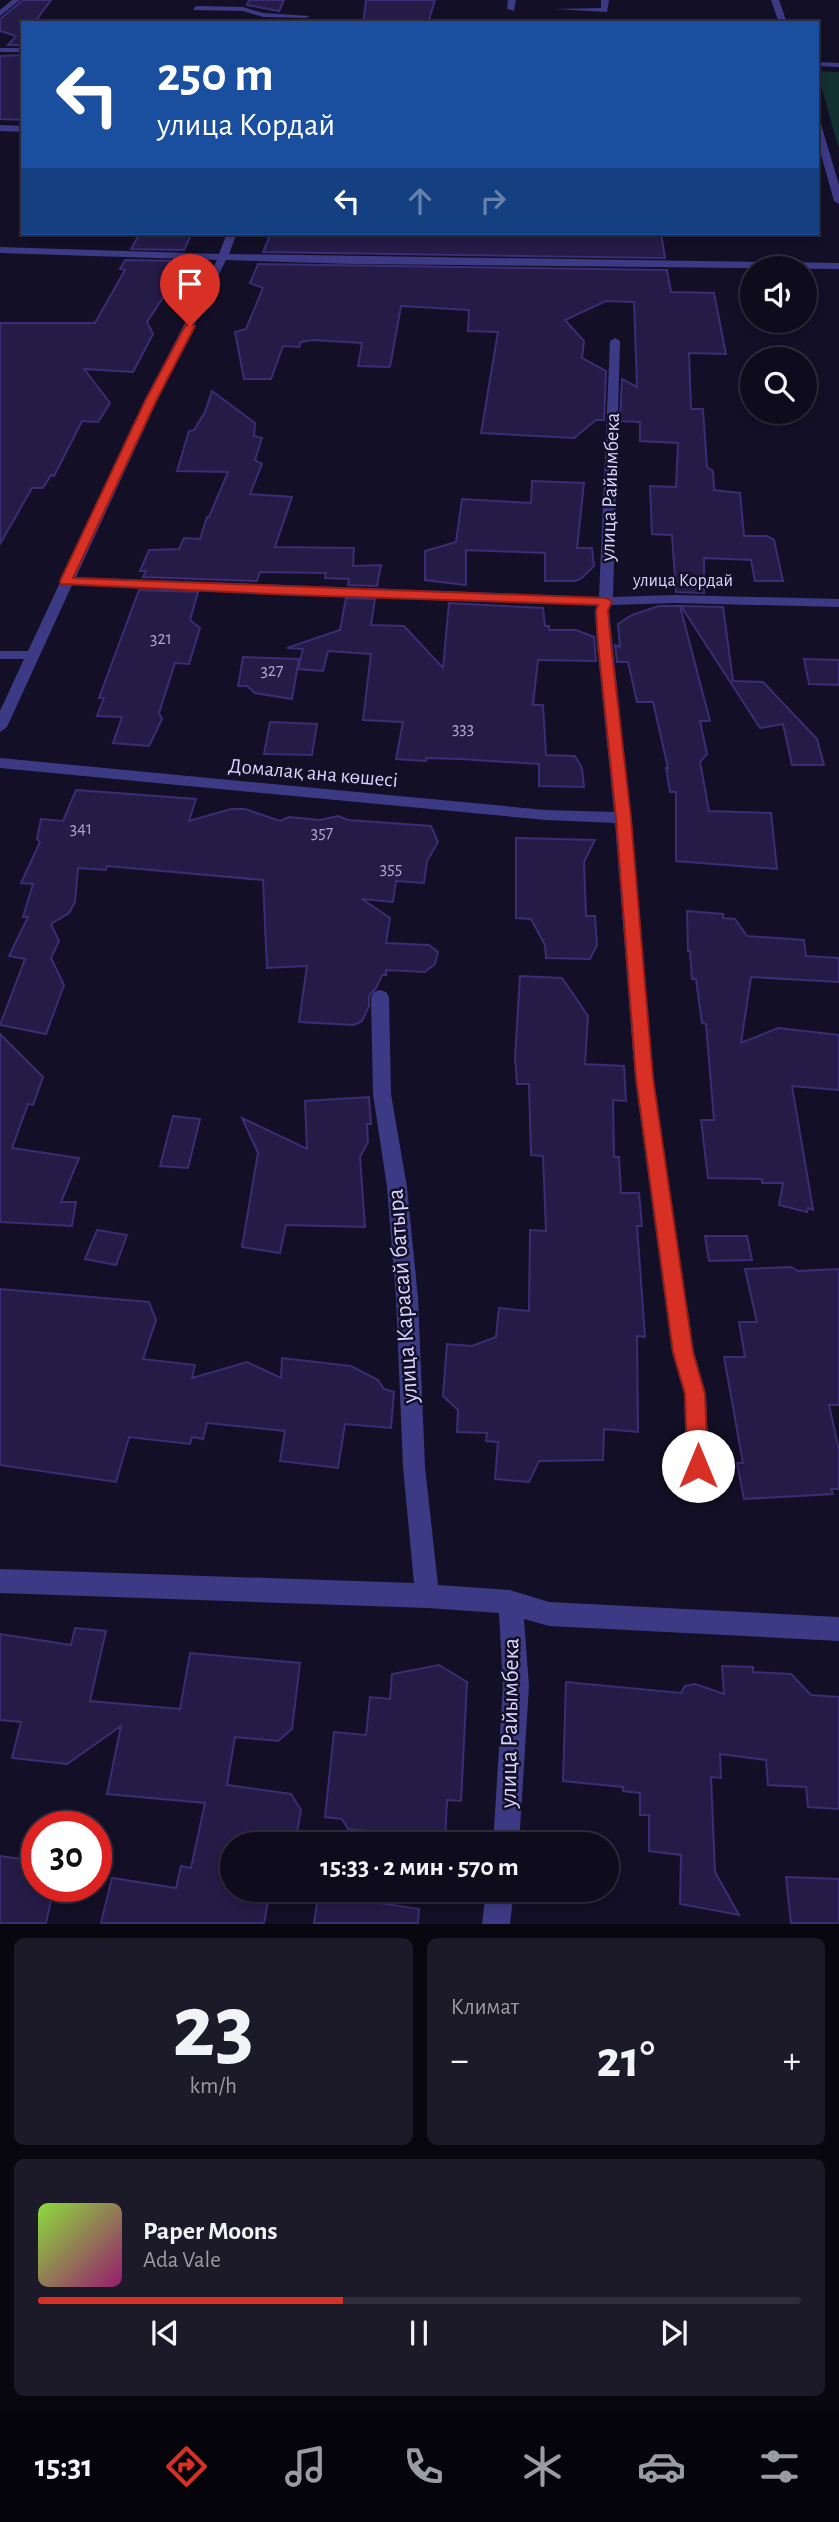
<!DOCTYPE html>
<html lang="ru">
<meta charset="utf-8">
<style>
body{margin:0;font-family:"Alegreya Sans",sans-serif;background:#1c1929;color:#f1f3f6;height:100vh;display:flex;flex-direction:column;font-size:26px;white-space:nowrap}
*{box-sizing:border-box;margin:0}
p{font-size:23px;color:#9b9ba3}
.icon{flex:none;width:38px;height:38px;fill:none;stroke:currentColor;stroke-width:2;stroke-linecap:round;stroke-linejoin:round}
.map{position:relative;height:1924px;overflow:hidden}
.side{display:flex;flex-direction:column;gap:14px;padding:14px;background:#08060f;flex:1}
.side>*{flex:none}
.guide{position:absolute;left:21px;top:21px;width:798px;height:214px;border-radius:0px;box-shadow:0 4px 10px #0003,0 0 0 2px #2e2b3b;background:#1a4fa0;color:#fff;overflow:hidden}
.fabs{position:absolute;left:740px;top:256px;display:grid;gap:14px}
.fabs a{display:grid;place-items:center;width:77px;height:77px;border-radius:50%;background:#0e0b1c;box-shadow:0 4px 10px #0003,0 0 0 2px #2e2b3b;font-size:35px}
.speed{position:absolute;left:21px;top:1811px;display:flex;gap:14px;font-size:35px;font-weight:700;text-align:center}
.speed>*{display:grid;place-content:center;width:91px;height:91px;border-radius:50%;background:#0e0b1c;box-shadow:0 4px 10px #0003,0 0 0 2px #2e2b3b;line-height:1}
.speed .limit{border:10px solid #d22;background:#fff;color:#111}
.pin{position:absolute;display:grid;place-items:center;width:60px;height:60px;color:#fff;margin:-72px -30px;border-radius:50% 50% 50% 0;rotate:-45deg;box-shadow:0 0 7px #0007}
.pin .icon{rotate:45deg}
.me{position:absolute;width:77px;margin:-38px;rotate:0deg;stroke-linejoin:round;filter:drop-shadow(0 0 5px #0008)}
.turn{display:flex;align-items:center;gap:24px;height:147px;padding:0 21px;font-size:32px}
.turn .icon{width:91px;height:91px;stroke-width:2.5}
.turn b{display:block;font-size:49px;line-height:60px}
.lanes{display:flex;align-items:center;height:66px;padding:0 21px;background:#0003;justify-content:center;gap:35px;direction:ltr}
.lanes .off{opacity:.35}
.big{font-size:52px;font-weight:700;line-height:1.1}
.side .card{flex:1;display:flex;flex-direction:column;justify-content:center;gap:10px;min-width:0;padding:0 24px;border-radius:10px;background:#1c1929}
.side .dial{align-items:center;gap:0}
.dial b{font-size:91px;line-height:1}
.song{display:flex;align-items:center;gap:21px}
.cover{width:84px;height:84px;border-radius:10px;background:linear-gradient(135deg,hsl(90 70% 55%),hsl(320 70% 35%))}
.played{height:7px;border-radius:4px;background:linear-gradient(90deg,#d93025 40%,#2e2b3b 40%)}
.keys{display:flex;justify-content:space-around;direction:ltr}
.heat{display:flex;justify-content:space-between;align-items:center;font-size:38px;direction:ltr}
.side .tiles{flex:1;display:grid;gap:14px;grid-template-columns:1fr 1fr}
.card:last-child{grid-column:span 2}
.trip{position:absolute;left:220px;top:1832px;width:399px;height:70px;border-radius:35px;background:#0e0b1c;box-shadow:0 4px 10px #0003,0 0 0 2px #2e2b3b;font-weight:700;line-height:70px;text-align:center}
.tab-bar{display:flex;height:112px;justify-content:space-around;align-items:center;background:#06040b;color:#9b9ba3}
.tab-bar .icon{width:49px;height:49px}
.tab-bar .active{color:#d93025}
.tab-bar b{font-size:32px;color:#f1f3f6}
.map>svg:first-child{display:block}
</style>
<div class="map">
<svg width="839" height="1924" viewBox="0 0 839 1924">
<rect width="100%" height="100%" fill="#130f26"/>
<!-- green -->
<path fill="#12302f" d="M817,71L839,72V146H838Z"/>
<!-- building -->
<path fill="#241b47" stroke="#3b2d73" stroke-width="2" d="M23,0H51L34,23H23V45H8L16,36L0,31V19Z
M249,0H284L279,11L247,5Z
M366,0H435L428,23H363Z
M23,55V120L0,119V56Z
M140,233H192L184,250L131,249Z
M271,233H661L665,258L263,252Z
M125,260L179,261L164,296L147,322L153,334L133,372L84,369L110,403L98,422L82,421L54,476L51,475L43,488H32L0,544V323H95L125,270L120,269Z
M258,264L667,270L671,292L714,293L726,354L689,353L691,409H703L707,467L713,471L714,490L740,493L744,536H767L774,540L783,581H755L751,560L704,558V593L676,592L672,535L652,534L650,486L676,487L678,443L640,441V422L620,421L622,379L637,387L634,302L606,301L565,320L584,341L582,358L606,371L604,420H596L574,438L481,433L498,332L468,331L469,310L401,306L390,367L358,366L362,343L313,340L301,342L299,347L283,346L271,379H244L235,332L246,329L263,288L250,283Z
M212,391L255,423L254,436L262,438L255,460L262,464L250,494L292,497L275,547L354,548L353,566L381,565L377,586L348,585L349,579L325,578L326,573L260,572L257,581L143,577L146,571H140L149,550L179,549L184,538L200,539L207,517H209L228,472L177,471L189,431L194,430L205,412Z
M532,481L584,483L577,548H592L594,566L582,578L576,581H545V553L466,550V585L425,580V551L456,542L462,499L531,503Z
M139,590L198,592L190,620L200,628L189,664L175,663L159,713L162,719L149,746L113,743L122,717L97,716L104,698H99Z
M346,598L375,599L371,625L404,626L443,668L449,603L543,608L545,626H549V630H576L594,637L596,661L538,660L533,705H543L546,755L575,756L582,768L584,787L539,786V764L460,759L426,758V761L396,759L403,722L363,720L371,654L328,651L323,671L298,669L303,649L287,648L340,630Z
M659,606H680L710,721H700L707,754L700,762L709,811L771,813L777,869L676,861V792H670L666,768H668L653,702H637L628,662H617L615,645L620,647L618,624L632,615Z
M681,606L723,607L733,681L763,682L817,739L824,765H792L783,724L760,728Z
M243,657L299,659L292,699L255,693L247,686H238Z
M804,659L839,660V685L809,684Z
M270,722L317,724L312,755L264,754Z
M76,790L196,799L189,821L231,809H245L280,821L289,817L320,820L338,816L348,820L431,826L438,842L427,861L424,883L396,881L393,902L362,899L390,918L386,943L429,945L438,952L435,964L425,972L386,970V975H382L376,988L369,996V1006L362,1021L354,1025L299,1022L307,966L267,968L263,880L107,866L106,870L78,868L75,902L69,913L51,924L59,941L51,958L64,985L46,1034L0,1025L25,959L9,956L28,917H23L33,884L21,883L40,842L37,839L41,819L63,821Z
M516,838L595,840L584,862L586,916H595L597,945L590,959L546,958L545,945L531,919L516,918Z
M687,911L723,914V918L735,919L747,936L804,940L806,956L839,958V982L751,977L741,1043L778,1028L839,1035V1090L792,1086L813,1210L808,1208L807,1212L779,1205L783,1183H762V1179L708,1178L701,1120H714L706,1024L702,1023L696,979H692L690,951H688Z
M520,976L562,978L588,1016L585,1064L624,1066L626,1101L613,1100L614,1157H619L621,1193H639L642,1226H637L645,1337L637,1336L638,1432L604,1429L603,1460L539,1461L529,1482L495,1479L498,1442L486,1441L487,1433L457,1432L458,1410L443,1396L447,1344L472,1346L496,1337L499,1308L529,1311L530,1230L546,1231L543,1156L531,1155L529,1084H517L515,1057Z
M0,1034L43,1077L33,1105L28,1104L12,1148L79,1158L61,1202H76L72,1226L0,1222Z
M369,1097L371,1124H367L368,1142L360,1157L365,1227L286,1225L280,1253L242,1247L258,1153L242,1118L307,1149L305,1101Z
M173,1116L200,1119L188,1168L160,1166Z
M97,1230L127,1235L116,1265L85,1259Z
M705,1236H747L752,1260L709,1261Z
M791,1267L798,1271L839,1269V1405H829L839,1450V1489H831L833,1494L744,1499L737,1463H743L724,1357H745L739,1322H757L745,1269Z
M0,1289L149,1302L156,1320L143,1359L195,1365L192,1378L247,1362L281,1378L282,1358L351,1366L378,1380L384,1389L394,1392L391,1428L345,1424L338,1468L280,1461L285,1431L207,1423L203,1439L192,1437L190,1444L129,1437L116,1482L0,1465Z
M75,1628L106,1631L90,1701L180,1709L190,1653L300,1663L292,1729L278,1741L235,1737L227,1785L291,1794L301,1810L295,1844H233V1890H270L264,1923H101L112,1878L176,1888L181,1866L191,1868L205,1803L107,1794L121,1726L67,1764L12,1758L21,1722L0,1720V1634L71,1645Z
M439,1665L467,1682L461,1801L447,1800L445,1839L348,1829L342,1819L325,1817L334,1732L366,1735L370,1697L390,1699L392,1674Z
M722,1666L753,1667V1672L791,1674L811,1695L839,1697V1809L808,1807L806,1787L768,1785L766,1760L720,1754L721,1778L711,1777L715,1872L739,1915L680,1904L681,1855L649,1851V1815H640V1793L623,1791V1787L563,1781L566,1682L681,1693L685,1686L695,1684L724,1694Z
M0,1856L37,1861V1886H54L46,1923H0Z
M786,1877L839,1879V1923H791Z
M319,1890H367L366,1901L419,1909L418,1923H314Z"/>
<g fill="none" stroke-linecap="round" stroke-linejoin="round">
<!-- street -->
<path fill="#3d3a85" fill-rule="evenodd" d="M12,0H20L0,16V10Z
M508,0H516L514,11L507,9Z
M601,0H609L607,12L554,9L601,8Z
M771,0H779L787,23H779Z
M196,6L243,7L263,13L310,16L306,18L263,17L243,11L193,10Z
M0,48H23V52H0Z
M817,62L839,63V67L817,66Z
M817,122L821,124L839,185V204L834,201L817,140Z
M0,125L23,126V132L0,131Z
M227,233H237L229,254L839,263V269L352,264L226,260L157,401L76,577L599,597L610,341L615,338L620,341L613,597L675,595L839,599V607L675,603L611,605L609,611L631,818L653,1078L694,1352L706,1394L709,1466L706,1474L698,1477L690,1474L687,1466L684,1394L672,1352L635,1078L615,823L546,820L0,768V758L546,810L614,812L597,644L595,611L597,605L72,585L7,727L0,732V711L24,659H0V651H28L145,401L217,260L0,253V247L219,254Z
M380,990L386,992L389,997L391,1094L407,1187L418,1298L425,1467L438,1585L510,1590L549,1602L839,1617V1641L549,1626L524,1619L529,1686L519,1844H493L503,1686L499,1613L427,1608L0,1593V1569L414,1583L403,1467L396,1298L387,1187L373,1094L371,997L374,992Z
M486,1890H514L510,1924H482Z"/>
</g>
<!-- route -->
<path fill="#d93025" stroke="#8d1f18" stroke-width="2" d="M190,323L195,326L156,401L73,578L606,598L612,601L608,611L611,644L631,818L653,1078L693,1352L705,1394L708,1466L705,1473L698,1476L690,1473L687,1466L685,1394L673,1352L636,1078L616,818L598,644L596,611L598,605L293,595L61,584L60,581L145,401L185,326Z"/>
<g text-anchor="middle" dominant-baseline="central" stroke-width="5" stroke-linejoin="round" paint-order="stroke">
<!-- far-street labels -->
<g font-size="18" fill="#d9d4ff" stroke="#130f26">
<text x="683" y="581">улица Кордай</text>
</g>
<!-- number labels -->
<g font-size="18" fill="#aca6d1">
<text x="161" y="639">321</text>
<text x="272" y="671">327</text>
<text x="463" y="729">333</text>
<text x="81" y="829">341</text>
<text x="322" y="833">357</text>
<text x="391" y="869">355</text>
</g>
<!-- street labels -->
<g font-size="21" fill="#d9d4ff" stroke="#130f26">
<text transform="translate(610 487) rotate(-88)">улица Райымбека</text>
<text transform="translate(313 773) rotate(5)">Домалақ ана көшесі</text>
</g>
<!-- near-street labels -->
<g font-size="24" fill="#d9d4ff" stroke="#130f26">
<text transform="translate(403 1296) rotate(-94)">улица Карасай батыра</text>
<text transform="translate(510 1723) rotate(-89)">улица Райымбека</text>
</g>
</g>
</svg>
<div class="fabs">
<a><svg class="icon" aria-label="sound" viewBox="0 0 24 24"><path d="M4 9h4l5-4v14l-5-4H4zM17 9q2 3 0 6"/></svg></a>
<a><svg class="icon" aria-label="search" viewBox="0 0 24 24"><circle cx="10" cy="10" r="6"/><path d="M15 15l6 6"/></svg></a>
</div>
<div class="speed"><div class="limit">30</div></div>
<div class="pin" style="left:190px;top:326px;background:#d93025"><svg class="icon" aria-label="arrive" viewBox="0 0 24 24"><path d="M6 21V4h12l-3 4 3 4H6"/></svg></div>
<svg class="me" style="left:698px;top:1466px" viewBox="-20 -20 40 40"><circle r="19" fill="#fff"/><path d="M0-13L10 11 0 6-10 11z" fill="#d93025"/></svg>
<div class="trip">15:33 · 2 мин · 570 m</div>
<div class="guide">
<div class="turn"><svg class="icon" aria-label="left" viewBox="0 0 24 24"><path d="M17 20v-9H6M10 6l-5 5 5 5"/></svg><div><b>250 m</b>улица Кордай</div></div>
<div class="lanes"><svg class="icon" aria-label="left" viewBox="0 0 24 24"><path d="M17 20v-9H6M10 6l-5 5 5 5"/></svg><svg class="icon off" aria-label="ahead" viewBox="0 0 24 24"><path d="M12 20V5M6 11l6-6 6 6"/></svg><svg class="icon off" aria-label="right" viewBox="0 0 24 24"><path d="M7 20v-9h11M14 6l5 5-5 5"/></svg></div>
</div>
</div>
<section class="side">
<div class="tiles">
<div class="card dial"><b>23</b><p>km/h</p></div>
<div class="card"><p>Климат</p>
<div class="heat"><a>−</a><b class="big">21°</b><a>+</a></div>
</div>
<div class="card">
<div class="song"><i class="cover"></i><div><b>Paper Moons</b><p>Ada Vale</p></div></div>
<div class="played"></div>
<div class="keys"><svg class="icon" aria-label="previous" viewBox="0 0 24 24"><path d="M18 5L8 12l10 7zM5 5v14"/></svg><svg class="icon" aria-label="pause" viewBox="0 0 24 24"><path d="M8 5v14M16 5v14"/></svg><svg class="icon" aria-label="next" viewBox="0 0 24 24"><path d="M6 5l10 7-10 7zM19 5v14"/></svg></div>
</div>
</div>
</section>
<nav class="tab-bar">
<b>15:31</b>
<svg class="icon active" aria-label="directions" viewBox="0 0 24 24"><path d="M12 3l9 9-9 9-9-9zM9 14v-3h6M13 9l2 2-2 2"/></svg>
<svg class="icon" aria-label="music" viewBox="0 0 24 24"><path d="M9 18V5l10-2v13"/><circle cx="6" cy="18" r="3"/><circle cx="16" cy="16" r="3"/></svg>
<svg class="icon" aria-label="phone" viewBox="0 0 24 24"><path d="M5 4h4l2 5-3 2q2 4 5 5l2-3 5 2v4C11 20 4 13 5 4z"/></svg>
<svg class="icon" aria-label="climate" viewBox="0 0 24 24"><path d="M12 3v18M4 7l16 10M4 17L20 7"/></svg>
<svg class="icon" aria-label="car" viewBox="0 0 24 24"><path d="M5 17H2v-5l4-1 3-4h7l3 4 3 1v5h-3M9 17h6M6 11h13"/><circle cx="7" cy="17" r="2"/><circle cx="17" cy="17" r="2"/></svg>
<svg class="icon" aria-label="filters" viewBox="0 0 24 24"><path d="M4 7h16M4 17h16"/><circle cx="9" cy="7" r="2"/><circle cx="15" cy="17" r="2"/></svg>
</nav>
